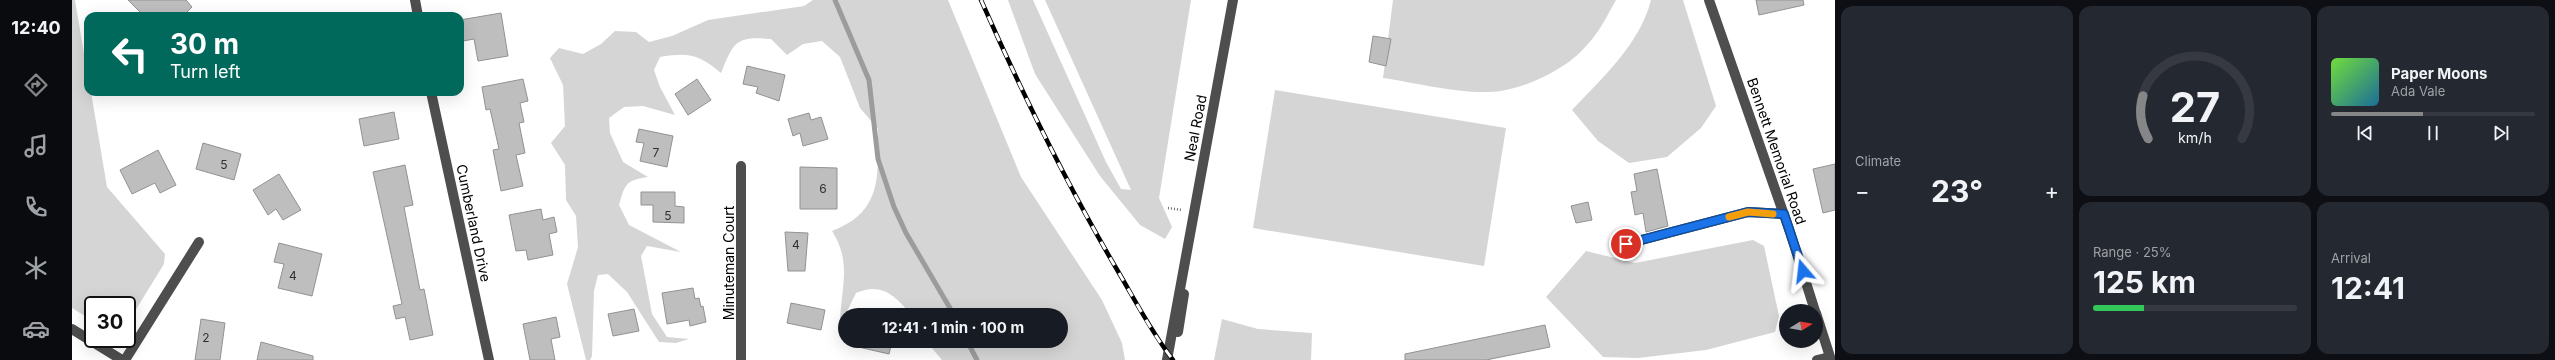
<!DOCTYPE html>
<meta charset="utf-8">
<style>
body{margin:0;font-family:Inter,sans-serif;background:#242831;color:#f1f3f6;height:100vh;display:flex;flex-direction:column;font-size:15px;white-space:nowrap}
*{box-sizing:border-box;margin:0}
p{font-size:13px;color:#9ea1a6}
.icon{flex:none;width:22px;height:22px;fill:none;stroke:currentColor;stroke-width:2;stroke-linecap:round;stroke-linejoin:round}
.map{position:relative;flex:1;overflow:hidden}
.details{display:flex;flex-direction:column;gap:6px;padding:6px;background:#0d0f14;width:720px}
.details>*{flex:none}
.hud{position:absolute;left:12px;top:12px;width:380px;height:84px;border-radius:12px;box-shadow:0 4px 16px #0002;background:#00695c;color:#fff;overflow:hidden}
.needle{width:26px;rotate:79deg}
.controls{position:absolute;left:1707px;top:304px;display:grid;gap:8px}
.controls a{display:grid;place-items:center;width:44px;height:44px;border-radius:50%;background:#171b24;box-shadow:0 4px 16px #0002;font-size:20px}
.speed{position:absolute;left:12px;top:296px;display:flex;gap:8px;font-size:20px;font-weight:700;text-align:center}
.speed>*{display:grid;place-content:center;width:52px;height:52px;border-radius:50%;background:#171b24;box-shadow:0 4px 16px #0002;line-height:1}
.speed .limit{border:2px solid #111;border-radius:6px;background:#fff;color:#111}
.pin{position:absolute;display:grid;place-items:center;width:34px;height:34px;color:#fff;margin:-17px;border:2px solid #fff;border-radius:50%;box-shadow:0 1px 4px #0007}
.me{position:absolute;width:44px;margin:-22px;rotate:343deg;stroke-linejoin:round;filter:drop-shadow(0 0 3px #0008)}
.turn{display:flex;align-items:center;gap:14px;height:84px;padding:0 20px;font-size:18px}
.turn .icon{width:52px;height:52px;stroke-width:2.5}
.turn b{display:block;font-size:28px;line-height:34px}
.big{font-size:30px;font-weight:700;line-height:1.1}
.details .widget{flex:1;display:flex;flex-direction:column;justify-content:center;gap:6px;min-width:0;padding:0 14px;border-radius:12px;background:#242831}
.details .dial{align-items:center;gap:0}
.dial svg{height:104px;overflow:visible;fill:none;stroke:#363941;stroke-width:7;stroke-linecap:round;text-anchor:middle}
.dial text{fill:#f1f3f6;stroke:none}
.song{display:flex;align-items:center;gap:12px}
.cover{width:48px;height:48px;border-radius:6px;background:linear-gradient(135deg,hsl(100 70% 55%),hsl(200 70% 35%))}
.played{height:4px;border-radius:2px;background:linear-gradient(90deg,#858687 45%,#363941 45%)}
.keys{display:flex;justify-content:space-around;direction:ltr}
.heat{display:flex;justify-content:space-between;align-items:center;font-size:22px;direction:ltr}
.charge{height:6px;border-radius:3px;background:linear-gradient(90deg,#34c759 25%,#363941 0)}
.details .tiles{flex:1;display:grid;gap:6px;grid-template-columns:repeat(3,1fr)}
.widget:first-child{grid-row:span 2}
.trip{position:absolute;left:766px;top:308px;width:230px;height:40px;border-radius:20px;background:#171b24;box-shadow:0 4px 16px #0002;font-weight:700;line-height:40px;text-align:center}
main{display:flex;flex:1;min-height:0}
.menu{display:flex;flex-direction:column;width:72px;justify-content:space-around;align-items:center;background:#090b0e;color:#9ea1a6}
.menu .icon{width:28px;height:28px}
.menu .active{color:#858687}
.menu b{font-size:18px;color:#f1f3f6}
.map>svg:first-child{display:block}
</style>
<main>
<nav class="menu">
<b>12:40</b>
<svg class="icon active" aria-label="directions" viewBox="0 0 24 24"><path d="M12 3l9 9-9 9-9-9zM9 14v-3h6M13 9l2 2-2 2"/></svg>
<svg class="icon" aria-label="music" viewBox="0 0 24 24"><path d="M9 18V5l10-2v13"/><circle cx="6" cy="18" r="3"/><circle cx="16" cy="16" r="3"/></svg>
<svg class="icon" aria-label="phone" viewBox="0 0 24 24"><path d="M5 4h4l2 5-3 2q2 4 5 5l2-3 5 2v4C11 20 4 13 5 4z"/></svg>
<svg class="icon" aria-label="climate" viewBox="0 0 24 24"><path d="M12 3v18M4 7l16 10M4 17L20 7"/></svg>
<svg class="icon" aria-label="car" viewBox="0 0 24 24"><path d="M5 17H2v-5l4-1 3-4h7l3 4 3 1v5h-3M9 17h6M6 11h13"/><circle cx="7" cy="17" r="2"/><circle cx="17" cy="17" r="2"/></svg>
</nav>
<div class="map">
<svg width="1763" height="360" viewBox="0 0 1763 360">
<rect width="100%" height="100%" fill="#fff"/>
<!-- green -->
<path fill="#d5d5d5" d="M0,0H3L16,77V92H19L35,187L93,254L92,264L55,324V305H21V321L0,308Z
M741,0H876L949,177L1030,300L1050,343L1053,360H870L854,341H989V315H840C822,296 811,282 784,293L768,326C768,289 781,264 760,231C811,212 806,175 806,129L788,108L768,57L750,41L731,44L715,55L699,39C664,36 662,41 649,73C627,54 616,52 588,57L582,70L588,87L603,115L571,106L552,107L537,118L538,133L551,162L576,177C554,180 553,184 547,205L557,225L609,252L575,246L569,256L580,314L595,337L617,339L604,343L587,342L555,292L536,274L526,275L522,291L520,356L518,360H514L495,284L506,247L504,216L494,200L493,165L479,143L493,126L491,85L478,58L487,48L511,54L529,44L543,31L564,32L577,42L600,36L636,20L732,6Z
M936,0H961L1034,162L1049,189L1059,190L973,0H1119L1087,198L1100,227L1093,239L1068,225L1028,176L963,74Z
M1321,0H1544C1535,16 1527,33 1514,46C1496,68 1456,87 1429,91C1396,96 1345,83 1311,78Z
M1579,0H1611L1644,106L1629,128L1595,157L1557,163L1526,141L1500,110C1530,78 1568,44 1579,0Z
M1203,90L1434,128L1412,266L1181,228Z
M1681,240L1692,246L1707,316L1703,332L1634,350L1566,358L1531,357L1474,297L1514,251L1563,263Z
M1150,319L1186,329L1240,333L1239,360H1142Z"/>
<g fill="none" stroke-linecap="round" stroke-linejoin="round">
<!-- stream -->
<path stroke="#9c9c9c" stroke-width="5" d="M763,0L797,80L806,159L822,207L834,233L882,315
M895,341L905,360"/>
</g>
<!-- building -->
<path fill="#bebebe" stroke="#929292" d="M56,0H114L120,7L111,16H72Z
M1684,0H1731L1732,5L1687,15Z
M429,13L436,56L406,61L402,39L391,41L388,20Z
M1301,36L1319,39L1314,66L1297,62Z
M675,66L713,75L707,101L684,93L686,87L671,84Z
M451,79L456,101L448,103L452,122L447,123L453,153L444,155L451,186L429,191L421,150L427,149L418,109L414,110L410,87Z
M625,79L639,100L616,115L603,94Z
M322,112L327,139L292,146L287,119Z
M737,113L739,120L749,117L756,139L731,146L728,133L721,136L716,119Z
M567,129L601,136L595,167L568,161L572,143L564,142Z
M131,143L169,154L162,180L124,169Z
M86,150L104,185L88,193L83,183L60,194L48,170Z
M1763,164V210L1751,213L1741,169Z
M333,165L341,205L332,207L348,290L352,289L361,335L338,340L333,317L324,319L321,306L330,304L301,172Z
M728,167L765,168V209H728Z
M1585,169L1596,226L1574,232L1571,213L1563,215L1559,192L1565,191L1562,174Z
M207,174L229,210L211,220L204,209L196,215L181,190Z
M569,192H603V206L612,207V223L581,222V205H569Z
M1516,202L1520,220L1504,223L1499,206Z
M469,209L471,220L482,217L485,232L477,234L481,255L456,260L454,250L444,251L437,215Z
M713,232L736,233L733,271H716Z
M207,243L250,254L240,296L206,288L212,264L202,262Z
M621,288L623,299L627,298L629,307L631,306L634,322L618,326L617,320L595,324L590,293Z
M719,303L753,310L749,330L715,323Z
M562,309L567,331L541,336L536,314Z
M484,317L488,337L479,339L483,360H458L451,324Z
M129,319L153,323L148,360H123Z
M1473,325L1478,347L1414,360H1333V354Z
M782,341H820L817,354L782,346Z
M189,342L241,356V360H185Z"/>
<g fill="none" stroke-linecap="round" stroke-linejoin="round">
<!-- path -->
<path stroke="#707070" stroke-width="2.5" stroke-dasharray="1 2" stroke-linecap="butt" d="M1096,208L1110,210"/>
<!-- minor -->
<path stroke="#4e4e4e" stroke-width="10" d="M343,0L346,16
M1637,0L1718,232L1743,311
M359,92L417,360
M669,166V360
M1554,244L1676,212L1712,214
M1744,313L1759,360
M0,329L50,360
M1106,332L1112,294
M53,360L127,242
M1095,360L1161,0
M1745,360L1758,357"/>
<!-- rail casing -->
<g stroke="#000" stroke-width="4.5">
<path id="rail" d="M909,0C950,93 995,185 1047,273C1064,302 1080,333 1101,360"/>
</g>
<!-- rail -->
<use href="#rail" stroke="#fff" stroke-width="3" stroke-dasharray="9" stroke-linecap="butt"/>
</g>
<g fill="none" stroke-linecap="round" stroke-linejoin="round">
<!-- route casing -->
<g stroke="#114b97" stroke-width="10">
<path id="route" d="M1554,244L1676,212L1712,214L1731,271"/>
</g>
<!-- route -->
<use href="#route" stroke="#1a73e8" stroke-width="7"/>
<!-- slow -->
<path stroke="#f59e0b" stroke-width="7" d="M1657,217L1676,212L1701,214"/>
</g>
<g text-anchor="middle" dominant-baseline="central" stroke-width="3" stroke-linejoin="round" paint-order="stroke">
<!-- number labels -->
<g font-size="12" fill="#303030">
<text x="584" y="152">7</text>
<text x="152" y="164">5</text>
<text x="751" y="188">6</text>
<text x="596" y="215">5</text>
<text x="724" y="244">4</text>
<text x="221" y="275">4</text>
<text x="134" y="337">2</text>
</g>
<!-- street labels -->
<g font-size="14" fill="#000" stroke="#fff">
<text transform="translate(1123 128) rotate(-79)">Neal Road</text>
<text transform="translate(1705 151) rotate(71)">Bennett Memorial Road</text>
<text transform="translate(402 223) rotate(78)">Cumberland Drive</text>
<text transform="translate(656 263) rotate(-90)">Minuteman Court</text>
</g>
</g>
</svg>
<div class="controls">
<a><svg class="needle" viewBox="-14 -14 28 28"><path d="M0-13l5 13h-10z" fill="#e53935"/><path d="M0 13l5-13h-10z" fill="#9ea1a6"/></svg></a>
</div>
<div class="speed"><div class="limit">30</div></div>
<div class="pin" style="left:1554px;top:244px;background:#d93025"><svg class="icon" aria-label="arrive" viewBox="0 0 24 24"><path d="M6 21V4h12l-3 4 3 4H6"/></svg></div>
<svg class="me" style="left:1731px;top:271px" viewBox="-20 -20 40 40"><path d="M0-17L14 15 0 8-14 15z" fill="#1a73e8" stroke="#fff" stroke-width="4"/></svg>
<div class="trip">12:41 · 1 min · 100 m</div>
<div class="hud">
<div class="turn"><svg class="icon" aria-label="left" viewBox="0 0 24 24"><path d="M17 20v-9H6M10 6l-5 5 5 5"/></svg><div><b>30 m</b>Turn left</div></div>
</div>
</div>
<section class="details">
<div class="tiles">
<div class="widget"><p>Climate</p>
<div class="heat"><a>−</a><b class="big">23°</b><a>+</a></div>
</div>
<div class="widget dial"><svg viewBox="0 0 100 80">
<path d="M14 69A42 42 0 1 1 86 69"/>
<path d="M14 69A42 42 0 0 1 10 36" stroke="#858687"/>
<text x="50" y="56" font-size="32" font-weight="700">27</text>
<text x="50" y="72" font-size="11">km/h</text>
</svg></div>
<div class="widget">
<div class="song"><i class="cover"></i><div><b>Paper Moons</b><p>Ada Vale</p></div></div>
<div class="played"></div>
<div class="keys"><svg class="icon" aria-label="previous" viewBox="0 0 24 24"><path d="M18 5L8 12l10 7zM5 5v14"/></svg><svg class="icon" aria-label="pause" viewBox="0 0 24 24"><path d="M8 5v14M16 5v14"/></svg><svg class="icon" aria-label="next" viewBox="0 0 24 24"><path d="M6 5l10 7-10 7zM19 5v14"/></svg></div>
</div>
<div class="widget"><p>Range · 25%</p><b class="big">125 km</b><div class="charge"></div></div>
<div class="widget"><p>Arrival</p><b class="big">12:41</b></div>
</div>
</section>
</main>
